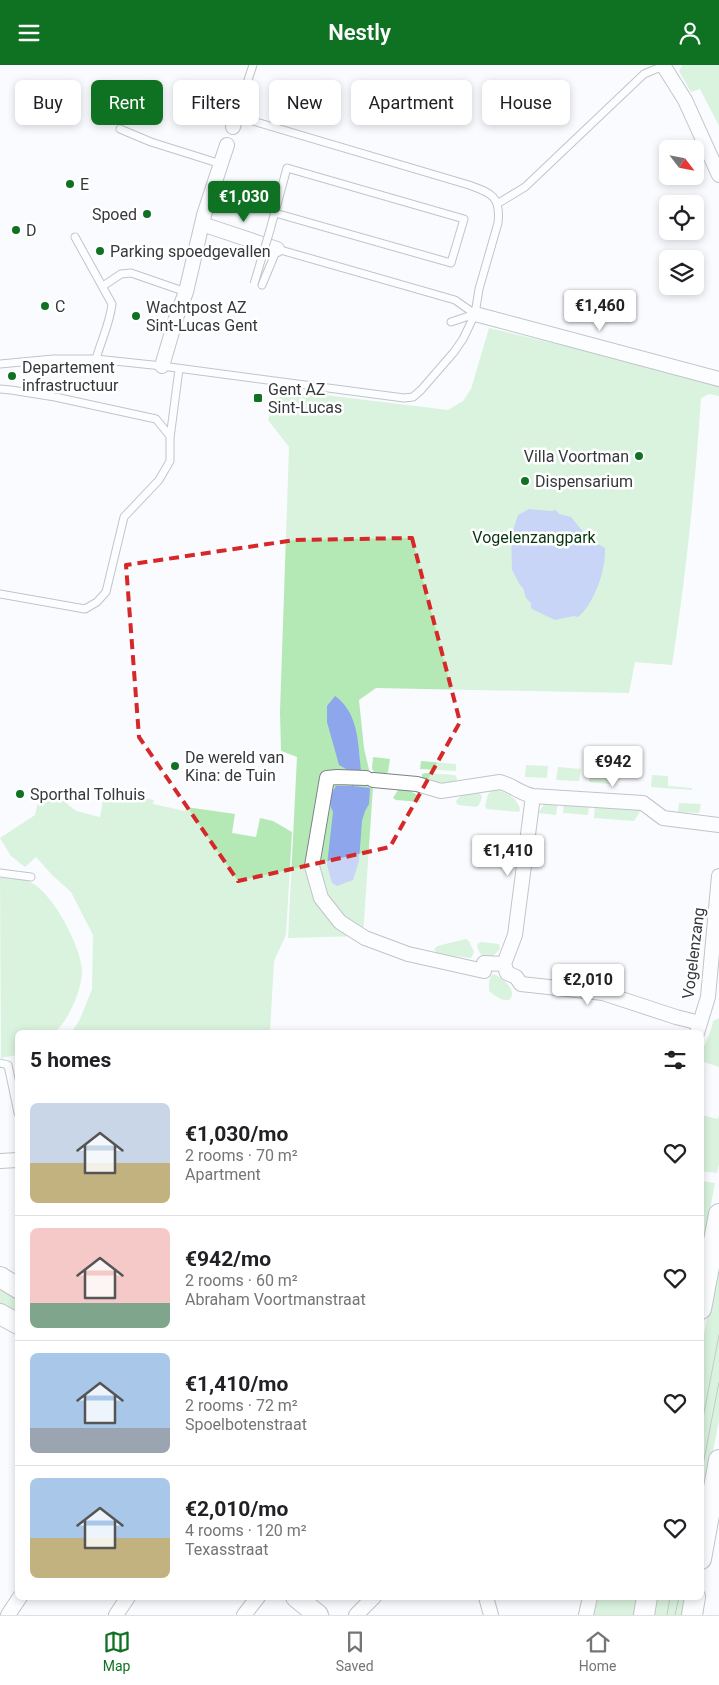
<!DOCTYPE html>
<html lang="en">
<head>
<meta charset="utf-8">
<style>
	:root { --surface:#fff; --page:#f6f6f6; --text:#202124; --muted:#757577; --line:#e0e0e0; --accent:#0e7222 }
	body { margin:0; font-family:Roboto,sans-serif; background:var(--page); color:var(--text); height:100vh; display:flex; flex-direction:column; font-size:19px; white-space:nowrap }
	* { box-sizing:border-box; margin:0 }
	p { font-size:16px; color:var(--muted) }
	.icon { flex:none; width:28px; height:28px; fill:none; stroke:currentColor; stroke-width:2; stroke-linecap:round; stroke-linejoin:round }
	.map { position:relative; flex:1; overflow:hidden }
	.panel { position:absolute; left:15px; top:965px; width:689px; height:570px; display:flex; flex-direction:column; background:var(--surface); border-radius:8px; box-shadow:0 2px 8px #0003 }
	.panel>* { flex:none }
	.top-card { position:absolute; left:15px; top:15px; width:690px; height:45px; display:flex; gap:10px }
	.needle { width:32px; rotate:122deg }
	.buttons { position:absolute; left:659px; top:75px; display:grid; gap:10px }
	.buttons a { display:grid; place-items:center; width:45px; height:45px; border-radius:8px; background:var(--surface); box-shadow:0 2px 8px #0003; font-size:25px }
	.price { position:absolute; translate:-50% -42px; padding:0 11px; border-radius:5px; background:#fff; color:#222; font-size:16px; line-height:32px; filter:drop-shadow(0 1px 2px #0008) }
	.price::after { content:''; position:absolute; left:50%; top:30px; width:15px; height:11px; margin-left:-8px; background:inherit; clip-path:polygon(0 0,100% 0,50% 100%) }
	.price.selected { background:var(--accent); color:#fff }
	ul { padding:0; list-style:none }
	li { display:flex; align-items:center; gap:15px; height:125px; padding:0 15px }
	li+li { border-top:1px solid var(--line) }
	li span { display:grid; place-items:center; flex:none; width:140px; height:100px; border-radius:8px; color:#555 }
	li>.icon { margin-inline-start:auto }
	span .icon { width:60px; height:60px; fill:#fffc; stroke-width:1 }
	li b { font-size:21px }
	h2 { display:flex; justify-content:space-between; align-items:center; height:60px; padding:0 15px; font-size:21px }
	.tag { padding:0 18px; border-radius:8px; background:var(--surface); box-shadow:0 2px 8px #0003; font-size:18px; line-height:45px }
	.tag.selected { background:var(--accent); color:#fff }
	header { display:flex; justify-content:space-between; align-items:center; height:65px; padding:0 15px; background:var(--accent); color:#fff; font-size:22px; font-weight:600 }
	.tabs { display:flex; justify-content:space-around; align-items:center; height:70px; border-top:1px solid var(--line); background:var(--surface); font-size:14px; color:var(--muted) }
	.tabs a { display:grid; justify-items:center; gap:2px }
	.tabs .selected { color:var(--accent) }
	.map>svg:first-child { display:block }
</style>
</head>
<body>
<header><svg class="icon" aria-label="menu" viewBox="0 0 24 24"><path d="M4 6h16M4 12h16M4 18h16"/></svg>Nestly<svg class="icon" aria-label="person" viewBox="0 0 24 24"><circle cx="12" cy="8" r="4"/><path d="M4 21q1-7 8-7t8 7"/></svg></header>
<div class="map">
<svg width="719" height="1550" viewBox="0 0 719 1550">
	<rect width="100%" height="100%" fill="#f9fbff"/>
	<path fill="#b4e9b5" d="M682 0H719V61L700 24 691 27 679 6Z
		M489 263 719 317V331L709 329 701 333C695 422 686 511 672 600L635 597 629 628 376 623 359 635 364 683 373 722 363 871 288 873 297 692 281 686 280 647 289 382 268 355 274 335 293 326 311 331 317 329 448 345 463 336 471 324Z
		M373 692 390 694 388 707 385 709 374 708 372 703Z
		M421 696 456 699V706L420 704Z
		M526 700 548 701 547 713 525 712Z
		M558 702 581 704 579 716 556 715Z
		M590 705 611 706 610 719 589 717Z
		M426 708 455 710 457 713 456 718 445 720 422 714V709Z
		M652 710 668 711V721L692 723V725L651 722Z
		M405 723 419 731 421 737 396 735 393 733 398 725Z
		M495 724C506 728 517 732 520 744L519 747 487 744 485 741 488 729Z
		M105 725 154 735 153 739 185 746 186 742 235 749 232 768 256 772 260 753 273 756 292 767 286 870 274 896 270 967H72L80 954 92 924 93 870 71 827 52 810 36 792 25 802 11 791 0 773 35 750 40 728 61 734 76 746 100 752Z
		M477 727 480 728 482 732 479 740 476 742 458 740 456 737C459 729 469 728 477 727Z
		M558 737 556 750 538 748 545 738Z
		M564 737 589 739 588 750 563 748Z
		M679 738 701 739 699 748 678 747Z
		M595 739 635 742 641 745 634 756 594 753Z
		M2 812C12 815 23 813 32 818 53 829 81 881 82 906 82 924 69 955 55 967L18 968 17 990 1 993 0 813Z
		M466 874 469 876 474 887 471 893 438 889 434 885 437 881Z
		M481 877 499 879 500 884 490 894C482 893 478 887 477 879Z
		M493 909C500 911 513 921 512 930 510 942 493 930 489 926 489 920 488 913 493 909Z
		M719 953V1002L701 996C701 983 711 970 713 956Z
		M701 1050 718 1054 719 1050V1098L717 1108 701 1106Z
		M701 1116 715 1118 701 1193Z
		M719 1191V1355L701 1450V1285Z
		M0 1218 17 1228V1252L0 1241Z
		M598 1533H638L635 1550H594Z
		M653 1533H686L683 1550H653Z"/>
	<path fill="#8da6ec" d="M529 444 550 446 556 445 559 449 571 452 589 474 605 483C606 504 595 538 578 552L574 551 555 555 534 545 531 543V538L526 533 523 523 520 520 512 505 511 471 518 450Z
		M335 631C359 648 358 679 361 706H354L353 721 370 723 369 739 365 746 362 756 359 796 353 815 337 821 332 818 327 800 333 747C328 738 330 730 336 721H352L353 706 346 704 339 700 327 657V641Z"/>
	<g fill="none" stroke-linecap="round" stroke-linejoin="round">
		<defs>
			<path id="lane" d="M120 64 151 77 221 99
				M497 139 525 122 644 9 663 1
				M270 165 287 103 464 154 451 198 275 148
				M75 172 112 239C110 258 101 276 96 294
				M262 220 277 184 455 235 475 249
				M103 221 121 209 131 208 186 227
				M451 257 475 249
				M0 299 53 294H96L162 301 404 333 413 332 421 325 454 287 463 274 475 249 479 224 498 158C501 131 491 128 469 120L236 51 253 0
				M0 324 11 325 55 332 156 354 170 371V396L159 415 124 452 106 527 97 537 85 544 0 529
				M170 373 179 304
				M0 808 31 812
				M0 998 8 1000 18 1048"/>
			<path id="street" d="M663 0 685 35 719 110
				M233 62 236 51
				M202 159 277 184
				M475 249 719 314
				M162 301 177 250 186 227 204 150 227 80
				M366 713 337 712 327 713 312 801 321 833 340 857 365 873 408 889 484 906V898L504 899
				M373 715 417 719 441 726 500 717C512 720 521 729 533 731L643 738 663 753 719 760
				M504 899 507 908 516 912 521 919 603 928 676 952 700 958
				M504 899 515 870 533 731
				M697 968 708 932 719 811
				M0 1096 18 1095
				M486 1532 491 1550
				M8 1550 20 1532
				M116 1550 128 1532
				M244 1550 258 1532
				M356 1550 374 1532
				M586 1550 590 1532"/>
			<path id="secondary" d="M0 1212 18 1223
				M701 1244 719 1149
				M0 1249 18 1259
				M701 1494 719 1395
				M296 1532 318 1550
				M644 1550 647 1532
				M692 1550 695 1532"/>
		</defs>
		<use href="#lane" stroke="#7c8089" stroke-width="9"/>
		<use href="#street" stroke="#7c8089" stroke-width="16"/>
		<use href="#secondary" stroke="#7c8089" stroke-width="22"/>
		<use href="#lane" stroke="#fff" stroke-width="7"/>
		<use href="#street" stroke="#fff" stroke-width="14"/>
		<use href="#secondary" stroke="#fff" stroke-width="20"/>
		<path stroke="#898b8e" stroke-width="1" d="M701 1363 719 1270
			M701 1410 719 1317
			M667 1550 670 1532
			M675 1550 679 1532"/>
		<defs>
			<path id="lane-bridge" d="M254 219 270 165"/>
		</defs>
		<use href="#lane-bridge" stroke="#7c8089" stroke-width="9" stroke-linecap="butt"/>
		<use href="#lane-bridge" stroke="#fff" stroke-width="7"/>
	</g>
	<path d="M0 0H719V1550H0ZM412 473 460 657 390 782 238 816 139 672 126 500 295 475Z" fill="#f9fbff" fill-opacity=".55" fill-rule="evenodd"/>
	<path fill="none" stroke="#d62828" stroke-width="4" stroke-dasharray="10 6" stroke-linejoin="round" d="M412 473 460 657 390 782 238 816 139 672 126 500 295 475Z"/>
	<g fill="#0e7222" stroke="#fff" stroke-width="2">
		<circle cx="70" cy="119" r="5"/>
		<circle cx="147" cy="149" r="5"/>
		<circle cx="16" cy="165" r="5"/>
		<circle cx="100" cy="186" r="5"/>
		<circle cx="45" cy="241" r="5"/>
		<circle cx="136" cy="251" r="5"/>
		<circle cx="12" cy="311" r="5"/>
		<rect x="253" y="328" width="10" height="10" rx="2.5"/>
		<circle cx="639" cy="391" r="5"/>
		<circle cx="525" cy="416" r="5"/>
		<circle cx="175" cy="701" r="5"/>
		<circle cx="20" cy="729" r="5"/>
	</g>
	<g text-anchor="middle" stroke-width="5" stroke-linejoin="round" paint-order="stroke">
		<g font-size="16" fill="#36383b" stroke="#fff" text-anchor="start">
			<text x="80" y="125">E</text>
			<text x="137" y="155" text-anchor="end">Spoed</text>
			<text x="26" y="171">D</text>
			<text x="110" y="192">Parking spoedgevallen</text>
			<text x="55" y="247">C</text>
			<text x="146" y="248">Wachtpost AZ<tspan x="146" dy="18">Sint-Lucas Gent</tspan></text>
			<text x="22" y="308">Departement<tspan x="22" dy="18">infrastructuur</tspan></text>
			<text x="268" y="330">Gent AZ<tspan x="268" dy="18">Sint-Lucas</tspan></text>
			<text x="629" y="397" text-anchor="end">Villa Voortman</text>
			<text x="535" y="422">Dispensarium</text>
			<text x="185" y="698">De wereld van<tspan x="185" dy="18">Kina: de Tuin</tspan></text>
			<text x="30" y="735">Sporthal Tolhuis</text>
		</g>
		<g font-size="16" fill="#08360f" stroke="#fff">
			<text x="534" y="478">Vogelenzangpark</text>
		</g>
		<g font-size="16" fill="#36383b" stroke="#fff">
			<text transform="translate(693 888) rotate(-83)" y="6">Vogelenzang</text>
		</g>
	</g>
</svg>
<div class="buttons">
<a><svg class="needle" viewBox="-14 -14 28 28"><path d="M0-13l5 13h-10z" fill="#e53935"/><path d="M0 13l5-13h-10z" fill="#757577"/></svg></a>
<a><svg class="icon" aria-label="locate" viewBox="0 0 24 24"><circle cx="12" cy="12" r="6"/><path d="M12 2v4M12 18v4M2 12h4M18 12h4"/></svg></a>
<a><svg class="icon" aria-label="layers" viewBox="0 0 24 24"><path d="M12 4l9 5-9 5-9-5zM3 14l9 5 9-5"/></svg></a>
</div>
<b class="price selected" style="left:244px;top:158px">€1,030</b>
<b class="price" style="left:600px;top:267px">€1,460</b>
<b class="price" style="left:613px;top:723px">€942</b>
<b class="price" style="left:508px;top:812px">€1,410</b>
<b class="price" style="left:588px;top:941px">€2,010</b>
<div class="top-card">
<a class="tag">Buy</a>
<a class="tag selected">Rent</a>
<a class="tag">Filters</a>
<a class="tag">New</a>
<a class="tag">Apartment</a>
<a class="tag">House</a>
</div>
<section class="panel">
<h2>5 homes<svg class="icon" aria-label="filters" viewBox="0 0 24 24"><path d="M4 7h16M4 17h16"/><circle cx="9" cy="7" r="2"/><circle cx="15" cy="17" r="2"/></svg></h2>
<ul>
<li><span style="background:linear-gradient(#c9d6e8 60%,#c2b280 0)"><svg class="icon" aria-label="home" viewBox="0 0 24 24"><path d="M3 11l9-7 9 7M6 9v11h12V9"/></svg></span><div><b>€1,030/mo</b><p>2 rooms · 70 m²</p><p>Apartment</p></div><svg class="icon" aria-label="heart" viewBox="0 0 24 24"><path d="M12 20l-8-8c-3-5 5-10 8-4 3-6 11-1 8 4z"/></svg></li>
<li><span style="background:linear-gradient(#f6c9c9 75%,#7fa58c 0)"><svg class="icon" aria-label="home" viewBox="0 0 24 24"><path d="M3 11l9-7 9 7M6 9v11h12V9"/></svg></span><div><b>€942/mo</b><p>2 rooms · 60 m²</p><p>Abraham Voortmanstraat</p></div><svg class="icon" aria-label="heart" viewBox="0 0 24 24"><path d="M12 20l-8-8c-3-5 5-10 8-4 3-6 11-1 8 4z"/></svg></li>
<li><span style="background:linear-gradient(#a9c7e8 75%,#9aa5b1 0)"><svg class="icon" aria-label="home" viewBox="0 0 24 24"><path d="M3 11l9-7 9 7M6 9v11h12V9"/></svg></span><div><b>€1,410/mo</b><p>2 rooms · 72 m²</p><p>Spoelbotenstraat</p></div><svg class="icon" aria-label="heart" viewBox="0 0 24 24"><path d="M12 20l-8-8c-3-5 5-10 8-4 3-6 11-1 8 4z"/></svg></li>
<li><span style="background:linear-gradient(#a9c7e8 60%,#c2b280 0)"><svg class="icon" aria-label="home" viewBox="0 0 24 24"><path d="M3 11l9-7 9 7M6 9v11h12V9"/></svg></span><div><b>€2,010/mo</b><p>4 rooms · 120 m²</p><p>Texasstraat</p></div><svg class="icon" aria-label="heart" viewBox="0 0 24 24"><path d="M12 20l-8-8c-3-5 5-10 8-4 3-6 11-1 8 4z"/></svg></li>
</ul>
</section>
</div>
<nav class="tabs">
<a class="selected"><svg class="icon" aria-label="map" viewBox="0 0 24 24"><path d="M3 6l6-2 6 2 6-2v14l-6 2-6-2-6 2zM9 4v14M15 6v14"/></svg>Map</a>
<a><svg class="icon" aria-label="saved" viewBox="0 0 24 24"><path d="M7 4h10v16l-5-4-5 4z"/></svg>Saved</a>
<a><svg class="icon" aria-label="home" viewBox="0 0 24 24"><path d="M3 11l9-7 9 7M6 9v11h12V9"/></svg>Home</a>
</nav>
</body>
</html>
